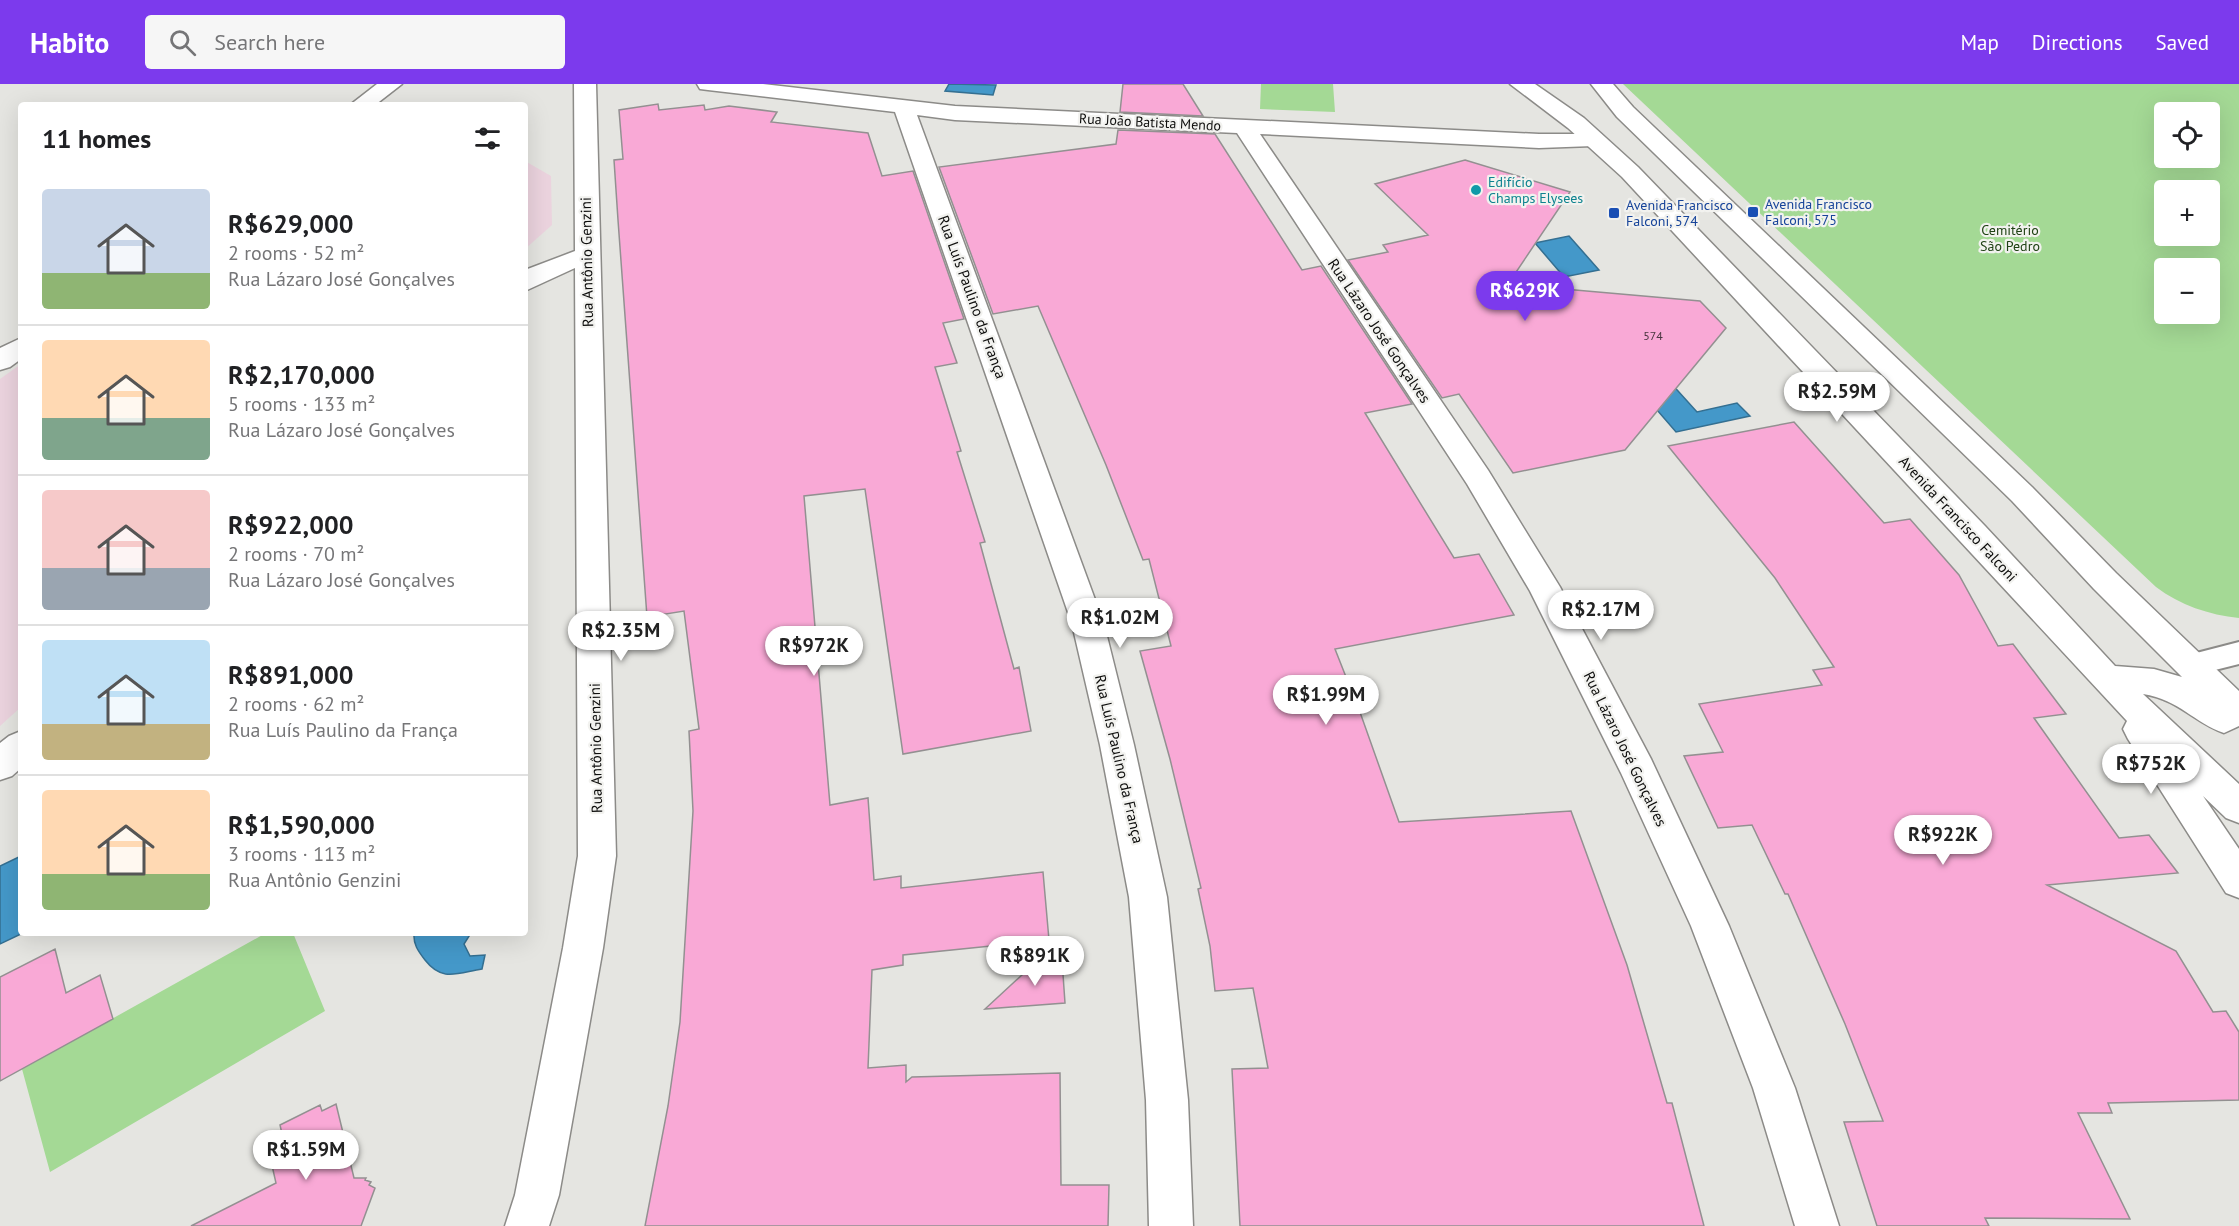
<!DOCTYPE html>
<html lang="en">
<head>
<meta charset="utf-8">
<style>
	:root { --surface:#fff; --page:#f6f6f6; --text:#202124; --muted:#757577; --line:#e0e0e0; --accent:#7c3aed }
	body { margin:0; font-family:"PT Sans",sans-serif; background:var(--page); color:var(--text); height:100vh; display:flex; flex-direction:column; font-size:22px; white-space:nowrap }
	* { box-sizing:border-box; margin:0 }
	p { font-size:20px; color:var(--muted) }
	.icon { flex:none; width:33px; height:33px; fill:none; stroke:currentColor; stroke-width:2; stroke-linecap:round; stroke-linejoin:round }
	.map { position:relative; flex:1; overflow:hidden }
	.panel { position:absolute; left:18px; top:18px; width:510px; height:834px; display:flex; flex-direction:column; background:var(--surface); border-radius:6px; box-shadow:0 6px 24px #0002 }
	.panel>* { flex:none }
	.tools { position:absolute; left:2154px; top:18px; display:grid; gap:12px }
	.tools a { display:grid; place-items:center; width:66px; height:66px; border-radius:6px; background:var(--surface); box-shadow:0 6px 24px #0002; font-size:30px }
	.price { position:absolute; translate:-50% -51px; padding:0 14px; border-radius:21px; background:#fff; color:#222; font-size:20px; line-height:39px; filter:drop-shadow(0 2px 3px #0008) }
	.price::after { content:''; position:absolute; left:50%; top:36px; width:18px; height:14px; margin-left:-9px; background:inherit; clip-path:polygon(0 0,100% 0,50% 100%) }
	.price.selected { background:var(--accent); color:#fff }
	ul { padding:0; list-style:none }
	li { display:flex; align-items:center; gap:18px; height:150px; padding:0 24px }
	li+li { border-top:2px solid var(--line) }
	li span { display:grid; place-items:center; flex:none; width:168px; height:120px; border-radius:6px; color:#555 }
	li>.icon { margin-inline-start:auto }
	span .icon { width:72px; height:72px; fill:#fffc; stroke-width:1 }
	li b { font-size:26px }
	h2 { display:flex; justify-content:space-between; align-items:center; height:72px; padding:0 24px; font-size:26px }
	header { display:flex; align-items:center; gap:36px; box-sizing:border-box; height:84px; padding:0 30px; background:var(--accent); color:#fff }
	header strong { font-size:28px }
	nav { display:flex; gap:33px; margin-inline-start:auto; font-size:21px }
	.search { width:420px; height:54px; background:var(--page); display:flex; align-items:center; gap:15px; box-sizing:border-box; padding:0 21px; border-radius:6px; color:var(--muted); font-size:22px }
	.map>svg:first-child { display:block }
</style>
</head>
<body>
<header>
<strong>Habito</strong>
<div class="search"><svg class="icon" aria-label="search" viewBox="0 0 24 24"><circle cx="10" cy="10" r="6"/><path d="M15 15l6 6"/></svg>Search here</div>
<nav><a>Map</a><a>Directions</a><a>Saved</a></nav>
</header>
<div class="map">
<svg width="2239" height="1142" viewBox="0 0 2239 1142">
	<rect width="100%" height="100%" fill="#e5e5e1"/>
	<path fill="#ebd3de" d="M525 77 551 92 552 141 525 165Z
		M21 280V623L0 642V295Z"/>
	<path fill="#a4d995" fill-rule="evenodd" d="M1261 0H1333L1335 28 1260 25Z
		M1623 0H2239V534C2209 531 2180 521 2156 503ZM2164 28H2210V74H2164ZM2164 106H2210V152H2164ZM2210 184V230H2164V184Z
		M266 849H293L325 927 50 1088 22 985Z"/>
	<path fill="#4498c9" stroke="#346f91" stroke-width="1.5" d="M949 0 996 1 993 11 945 7Z
		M1569 152 1599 186 1564 193 1535 159Z
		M1669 297 1697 328 1737 319 1750 332 1676 348 1638 304Z
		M21 772 23 849 0 860V782Z
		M414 849H471L464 860 470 872 485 871 482 885C457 889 442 898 425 876 418 867 413 860 414 849Z"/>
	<path fill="#f9a9d6" stroke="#939091" stroke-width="1.5" d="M1123 0H1183L1203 32 1120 28Z
		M658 20 659 26 704 21 705 26 729 22 777 28 771 38 868 49 882 92 913 87 964 235 943 239 957 279 935 283 961 367 957 368 985 458 980 459 1014 585 1019 583 1031 647 903 670 865 405 804 412 830 721 868 714 874 796 901 792V804L1043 788 1049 856 903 871V881L872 886 868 984 906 981V998L912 993 1060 989 1061 1101H1109L1108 1142H645L668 1022 680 938 693 727 689 647 699 645 684 527 647 533 618 136 614 76 623 75 619 26Z
		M1118 46 1215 50 1302 186 1321 182 1412 320 1365 329 1454 474 1479 470 1514 531 1335 565 1361 631 1399 738 1571 727 1627 881 1667 1019H1672L1704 1142H1240L1232 985 1268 984 1253 904 1215 907 1210 862 1198 805 1201 804 1170 675 1140 567 1171 562 1149 475 1143 476 1106 381 1038 222 993 230 939 83 1116 60Z
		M1465 76 1570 108 1508 200 1700 217 1726 244 1625 366 1513 389 1459 310 1442 314 1348 176 1388 168 1383 161 1428 151 1375 100Z
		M1794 338 1884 439 1910 435 1959 491 1998 562 2013 560 2066 630 2034 634 2119 754 2149 751 2178 789 2047 801 2176 867 2213 928 2226 927 2239 948V1016L2108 1019 2112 1029H2078L2130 1135 1985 1134 1989 1142H1877L1844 1038 1883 1037 1845 940 1788 810H1785L1752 741 1718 744 1684 672 1723 668 1699 620 1822 601 1813 586 1834 583 1775 494 1668 362Z
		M55 865 66 909 100 891 113 935 0 997V893Z
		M1062 876 1065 919 985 925 1036 878Z
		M336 1020 354 1094H366L365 1096 371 1098 369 1101 375 1104 361 1142H191L276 1099 271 1077 286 1068 280 1041 320 1021 322 1027Z"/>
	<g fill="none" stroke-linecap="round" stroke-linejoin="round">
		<defs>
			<path id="lane" d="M2239 558V580L2191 592 2181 589 2177 581 2181 573Z"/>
			<path id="street" d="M377 0H402L375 21H350Z
				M574 0H596L616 772 603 864 559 1111 549 1142H505L515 1111 563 864 578 772 575 184 525 207V186L575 167Z
				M697 0H763L955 22 1539 50H1601L1604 55 1601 60 1593 62 1539 64 1260 50 1488 386 1560 503 1651 675 1729 842 1795 1004 1839 1142H1795L1753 1004 1691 842 1621 689 1530 507 1467 400 1237 49 955 36 917 31 1104 540 1134 661 1167 813 1188 1016 1193 1142H1149L1146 1016 1129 813 1100 661 1072 540 895 28 708 6 700 5Z
				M21 254V275L10 283 0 286V264Z
				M21 647V684L12 692 0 696V659L9 652Z"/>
			<path id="secondary" d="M1510 0H1535L1584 34 1638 83 1985 442 2115 582 2154 585 2182 593 2094 505 2012 417 1617 33 1591 0H1613L1633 23 2032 403 2116 489 2239 607V642L2224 649C2194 639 2180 616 2143 610L2239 700V739L2226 734 2203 712 2239 765V814L2226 809 2128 655 2123 645 2127 637 1622 93 1568 44Z"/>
		</defs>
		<use href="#lane" stroke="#8c8b88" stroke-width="4"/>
		<use href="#street" stroke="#8c8b88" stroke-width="3"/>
		<use href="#secondary" stroke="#8c8b88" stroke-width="3"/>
		<use href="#lane" fill="#fff" fill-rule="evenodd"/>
		<use href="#street" fill="#fff" fill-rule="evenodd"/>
		<use href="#secondary" fill="#fff" fill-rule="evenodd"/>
	</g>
	<circle fill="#0f9aa8" stroke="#f2f2ef" stroke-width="2" cx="1476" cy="106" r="6"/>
	<g fill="#1a4fb4" stroke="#f2f2ef" stroke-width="2">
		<rect x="1747" y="122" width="12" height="12" rx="3"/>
		<rect x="1608" y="123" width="12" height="12" rx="3"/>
	</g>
	<g text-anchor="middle" stroke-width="4.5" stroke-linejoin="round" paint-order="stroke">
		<g font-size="12" fill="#49353f">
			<text x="1653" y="256">574</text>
		</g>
		<g font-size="14" fill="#0e0e0d" stroke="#f2f2ef">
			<text transform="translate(1150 38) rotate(3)" y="5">Rua João Batista Mendo</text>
		</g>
		<g font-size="14" fill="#0d838f" stroke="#f2f2ef" text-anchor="start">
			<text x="1488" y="103">Edifício<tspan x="1488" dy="16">Champs Elysees</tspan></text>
		</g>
		<g font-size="14" fill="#164399" stroke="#f2f2ef" text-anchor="start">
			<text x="1765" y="125">Avenida Francisco<tspan x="1765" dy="16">Falconi, 575</tspan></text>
			<text x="1626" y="126">Avenida Francisco<tspan x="1626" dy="16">Falconi, 574</tspan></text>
		</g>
		<g font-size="14" fill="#1f4214" stroke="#f2f2ef">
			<text x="2010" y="151">Cemitério<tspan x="2010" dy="16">São Pedro</tspan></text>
		</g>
		<g font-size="15" fill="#0e0e0d" stroke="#f2f2ef">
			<text transform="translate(587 178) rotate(-91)" y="5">Rua Antônio Genzini</text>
			<text transform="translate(972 213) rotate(70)" y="5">Rua Luís Paulino da França</text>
			<text transform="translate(1379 247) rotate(56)" y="5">Rua Lázaro José Gonçalves</text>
			<text transform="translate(1958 435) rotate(47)" y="5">Avenida Francisco Falconi</text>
			<text transform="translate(596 664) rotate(-91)" y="5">Rua Antônio Genzini</text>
			<text transform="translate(1625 665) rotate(64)" y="5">Rua Lázaro José Gonçalves</text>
			<text transform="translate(1119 675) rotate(77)" y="5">Rua Luís Paulino da França</text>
		</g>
	</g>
</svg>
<div class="tools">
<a><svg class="icon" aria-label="locate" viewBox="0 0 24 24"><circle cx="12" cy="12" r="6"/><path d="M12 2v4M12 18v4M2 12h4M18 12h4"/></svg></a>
<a>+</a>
<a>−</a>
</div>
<b class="price selected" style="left:1525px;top:238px">R$629K</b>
<b class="price" style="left:1837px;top:339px">R$2.59M</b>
<b class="price" style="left:1601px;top:557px">R$2.17M</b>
<b class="price" style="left:1120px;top:565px">R$1.02M</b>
<b class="price" style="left:621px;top:578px">R$2.35M</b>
<b class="price" style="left:814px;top:593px">R$972K</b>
<b class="price" style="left:1326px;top:642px">R$1.99M</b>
<b class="price" style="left:2151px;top:711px">R$752K</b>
<b class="price" style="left:1943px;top:782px">R$922K</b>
<b class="price" style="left:1035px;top:903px">R$891K</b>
<b class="price" style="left:306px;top:1097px">R$1.59M</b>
<section class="panel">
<h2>11 homes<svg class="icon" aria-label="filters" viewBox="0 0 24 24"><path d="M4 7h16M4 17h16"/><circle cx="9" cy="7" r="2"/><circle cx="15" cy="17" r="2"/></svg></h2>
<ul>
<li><span style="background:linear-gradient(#c9d6e8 70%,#8fb573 0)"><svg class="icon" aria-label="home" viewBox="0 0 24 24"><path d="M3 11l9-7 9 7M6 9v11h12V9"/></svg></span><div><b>R$629,000</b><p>2 rooms · 52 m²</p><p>Rua Lázaro José Gonçalves</p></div></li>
<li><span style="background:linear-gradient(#ffd9b3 65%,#7fa58c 0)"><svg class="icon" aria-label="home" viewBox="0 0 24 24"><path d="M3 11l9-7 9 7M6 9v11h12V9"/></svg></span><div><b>R$2,170,000</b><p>5 rooms · 133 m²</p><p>Rua Lázaro José Gonçalves</p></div></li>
<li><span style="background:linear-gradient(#f6c9c9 65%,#9aa5b1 0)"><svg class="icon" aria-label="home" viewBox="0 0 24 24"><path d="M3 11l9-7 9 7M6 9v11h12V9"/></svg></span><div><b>R$922,000</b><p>2 rooms · 70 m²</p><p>Rua Lázaro José Gonçalves</p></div></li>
<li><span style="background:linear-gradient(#bfe0f5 70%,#c2b280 0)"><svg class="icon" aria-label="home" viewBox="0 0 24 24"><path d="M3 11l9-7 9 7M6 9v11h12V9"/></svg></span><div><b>R$891,000</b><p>2 rooms · 62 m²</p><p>Rua Luís Paulino da França</p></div></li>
<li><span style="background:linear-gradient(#ffd9b3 70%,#8fb573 0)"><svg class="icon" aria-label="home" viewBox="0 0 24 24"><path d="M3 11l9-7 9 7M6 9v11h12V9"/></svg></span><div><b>R$1,590,000</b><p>3 rooms · 113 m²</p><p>Rua Antônio Genzini</p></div></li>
</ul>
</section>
</div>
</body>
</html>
